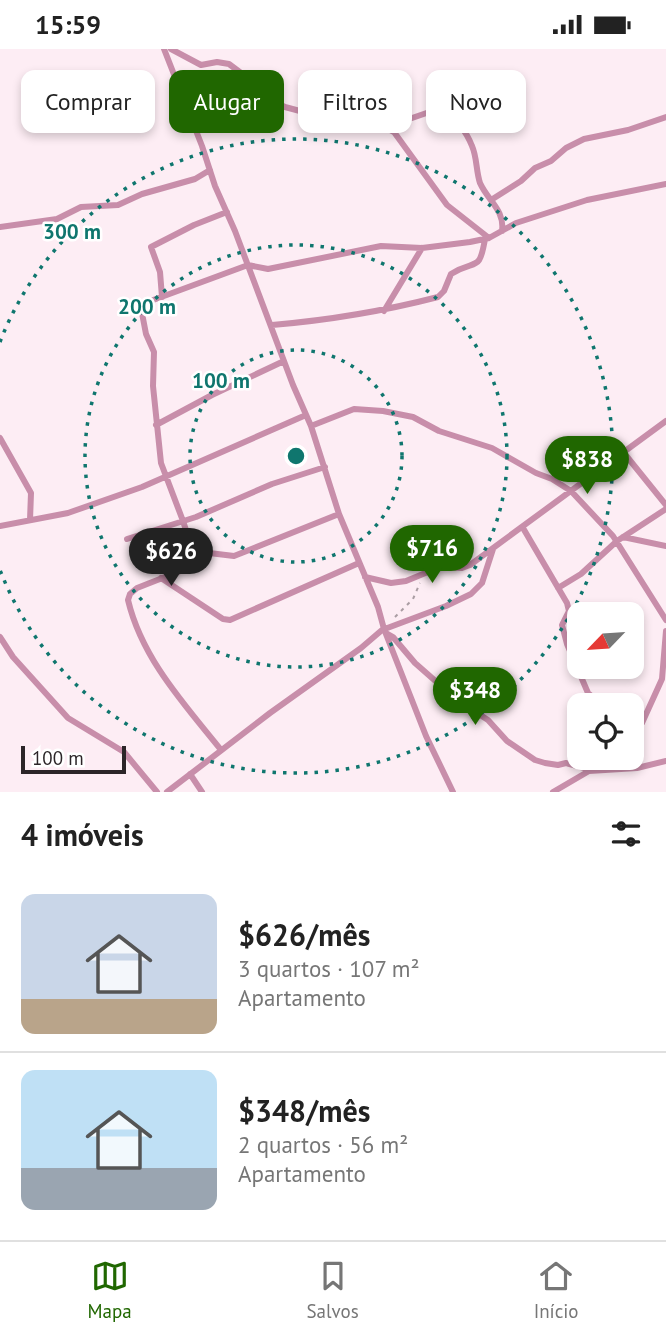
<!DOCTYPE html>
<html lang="pt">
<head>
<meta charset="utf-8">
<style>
	:root { --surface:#fff; --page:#f2f2f2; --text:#222; --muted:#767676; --line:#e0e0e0; --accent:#206700 }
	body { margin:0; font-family:"PT Sans",sans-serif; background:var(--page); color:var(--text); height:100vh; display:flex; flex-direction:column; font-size:26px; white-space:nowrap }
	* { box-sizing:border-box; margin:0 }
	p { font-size:23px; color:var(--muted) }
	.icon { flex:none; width:38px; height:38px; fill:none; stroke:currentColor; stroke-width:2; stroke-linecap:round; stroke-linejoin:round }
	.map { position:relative; height:743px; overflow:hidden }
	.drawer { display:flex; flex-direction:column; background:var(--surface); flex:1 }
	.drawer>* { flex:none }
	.banner { position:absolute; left:21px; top:21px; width:625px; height:63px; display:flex; gap:14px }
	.needle { width:46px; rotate:245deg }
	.controls { position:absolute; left:567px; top:553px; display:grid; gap:14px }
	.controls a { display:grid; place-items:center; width:77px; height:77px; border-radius:14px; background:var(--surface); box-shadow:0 4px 10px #0003; font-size:35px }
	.scale { position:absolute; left:21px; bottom:18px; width:105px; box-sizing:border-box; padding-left:7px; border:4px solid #2c2528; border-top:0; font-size:19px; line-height:24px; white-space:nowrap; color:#2c2528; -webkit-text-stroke:5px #fff; paint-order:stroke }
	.price { position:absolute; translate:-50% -60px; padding:0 16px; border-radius:24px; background:var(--accent); color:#fff; font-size:23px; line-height:46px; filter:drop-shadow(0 2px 4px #0008) }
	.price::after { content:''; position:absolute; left:50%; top:42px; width:21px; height:16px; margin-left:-10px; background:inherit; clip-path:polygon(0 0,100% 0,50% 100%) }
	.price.on { background:#222; color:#fff }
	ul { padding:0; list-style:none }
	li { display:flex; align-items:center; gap:21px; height:175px; padding:0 21px }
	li+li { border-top:2px solid var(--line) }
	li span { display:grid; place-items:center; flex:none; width:196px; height:140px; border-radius:14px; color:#555 }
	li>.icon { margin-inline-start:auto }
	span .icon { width:84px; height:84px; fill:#fffc; stroke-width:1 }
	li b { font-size:30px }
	h2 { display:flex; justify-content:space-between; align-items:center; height:84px; padding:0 21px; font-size:30px }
	.chip { padding:0 24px; border-radius:14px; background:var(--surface); box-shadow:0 4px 10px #0003; font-size:24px; line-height:63px }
	.chip.on { background:var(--accent); color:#fff }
	.status { display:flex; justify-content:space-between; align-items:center; height:49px; padding:0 35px; background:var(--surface); direction:ltr }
	.status svg { height:19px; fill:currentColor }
	.menu { display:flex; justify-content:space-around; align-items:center; height:98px; border-top:2px solid var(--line); background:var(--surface); font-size:19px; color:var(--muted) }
	.menu a { display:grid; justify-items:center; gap:4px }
	.menu .on { color:var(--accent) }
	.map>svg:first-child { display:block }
</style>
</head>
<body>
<div class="status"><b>15:59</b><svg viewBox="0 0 49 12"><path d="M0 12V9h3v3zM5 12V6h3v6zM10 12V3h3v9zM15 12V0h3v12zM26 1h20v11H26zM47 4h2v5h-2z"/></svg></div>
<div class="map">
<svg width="666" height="743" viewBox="0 0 666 743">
	<rect width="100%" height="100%" fill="#fdedf4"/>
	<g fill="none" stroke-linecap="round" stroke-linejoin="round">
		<path stroke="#aa9da3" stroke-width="2" stroke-dasharray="3.5 5" stroke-linecap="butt" d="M395 568 413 550 420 534"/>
		<path stroke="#c88eaa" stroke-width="6" d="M164 0 202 97 215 137 235 182 293 336 311 377 339 465 378 558 384 580 426 687 453 743
			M171 0 201 16 217 13 229 15 241 24 250 41 285 58 356 77 379 75 394 83 447 156 489 189
			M386 78 441 59C454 65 467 84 472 97 477 108 476 122 480 134 488 152 505 161 502 182
			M491 151 521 132 535 119 551 112 566 99 584 90 628 81 666 68
			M0 178 57 170 81 158 118 156 142 145 195 130 210 121
			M162 248 160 223 151 198 194 176 227 163
			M384 262 422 199
			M272 276C331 271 380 263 438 248L444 242 451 225C476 209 479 225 485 190
			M156 376 212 346 284 312
			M311 377 354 360 383 362 413 368 439 382 492 399 536 424 552 430 571 442 613 487 666 571
			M0 389 31 444 30 471
			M624 404 666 456
			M0 477 68 464 142 438 306 366
			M523 479 567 554 569 562 562 576 567 595 588 644 602 656
			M623 488 666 497
			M127 490 196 468 272 435 325 418
			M194 506 201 503 234 507 339 465
			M365 528 391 534 406 532 440 518 462 519 470 516 666 372
			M161 529 223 570 230 571 359 514
			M558 539 581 525 617 492 666 460
			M386 584 393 588 415 614 457 651 488 671 507 692 535 711 545 714 558 716 566 714 588 720
			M0 588 13 608 68 669 124 703 157 743
			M632 683 642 674 662 630 666 582
			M221 701C185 656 142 610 128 551L130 545 137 539 193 517 196 512 183 472 161 414 153 337 154 303 146 285 141 259 145 254 248 216 268 220 381 197 422 199 470 193 489 189 516 174 587 151 666 135
			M632 708 637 719
			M587 720 601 709
			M190 725 202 743
			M167 743 270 664 361 599 382 581 446 557 471 545 482 534 493 500
			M553 743 589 722 637 719 666 712"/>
	</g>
	<g fill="none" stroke="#0f766e" stroke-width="3.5" stroke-dasharray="3.5 7">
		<circle cx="296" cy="407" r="106"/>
		<circle cx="296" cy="407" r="211"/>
		<path d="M0 293A317 317 0 1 1 0 521"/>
	</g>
	<circle cx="296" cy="407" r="10" fill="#0f766e" stroke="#fff" stroke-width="3.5"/>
	<g font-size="21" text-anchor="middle" font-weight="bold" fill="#0f766e" stroke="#fff" stroke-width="5" stroke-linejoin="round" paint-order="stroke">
		<text x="72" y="190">300 m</text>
		<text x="147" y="265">200 m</text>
		<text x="221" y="339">100 m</text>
	</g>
</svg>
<div class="controls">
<a><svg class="needle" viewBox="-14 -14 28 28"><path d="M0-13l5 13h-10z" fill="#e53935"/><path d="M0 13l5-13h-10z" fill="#767676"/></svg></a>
<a><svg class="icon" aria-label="locate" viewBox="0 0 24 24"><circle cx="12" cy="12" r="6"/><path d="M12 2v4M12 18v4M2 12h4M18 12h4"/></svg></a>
</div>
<div class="scale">100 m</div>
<b class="price" style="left:587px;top:447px">$838</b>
<b class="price" style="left:432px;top:536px">$716</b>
<b class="price on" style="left:171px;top:539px">$626</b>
<b class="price" style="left:475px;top:678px">$348</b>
<div class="banner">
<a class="chip">Comprar</a>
<a class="chip on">Alugar</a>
<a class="chip">Filtros</a>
<a class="chip">Novo</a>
</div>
</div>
<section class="drawer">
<h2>4 imóveis<svg class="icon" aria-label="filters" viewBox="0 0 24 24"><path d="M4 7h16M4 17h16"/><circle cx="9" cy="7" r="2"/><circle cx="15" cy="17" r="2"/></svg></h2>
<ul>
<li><span style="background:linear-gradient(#c9d6e8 75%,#b9a48a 0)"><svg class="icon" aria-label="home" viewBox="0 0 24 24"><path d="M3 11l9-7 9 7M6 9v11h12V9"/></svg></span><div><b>$626/mês</b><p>3 quartos · 107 m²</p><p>Apartamento</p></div></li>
<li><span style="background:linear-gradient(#bfe0f5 70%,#9aa5b1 0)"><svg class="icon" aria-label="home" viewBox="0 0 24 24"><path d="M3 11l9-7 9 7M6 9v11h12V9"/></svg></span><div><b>$348/mês</b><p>2 quartos · 56 m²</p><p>Apartamento</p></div></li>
</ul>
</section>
<nav class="menu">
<a class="on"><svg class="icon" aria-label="map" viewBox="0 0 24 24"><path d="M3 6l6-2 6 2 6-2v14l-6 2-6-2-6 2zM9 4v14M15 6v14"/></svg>Mapa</a>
<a><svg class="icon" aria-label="saved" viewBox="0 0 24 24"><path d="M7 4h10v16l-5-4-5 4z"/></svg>Salvos</a>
<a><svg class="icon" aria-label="home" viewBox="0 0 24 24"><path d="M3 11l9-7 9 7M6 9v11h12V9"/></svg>Início</a>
</nav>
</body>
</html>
